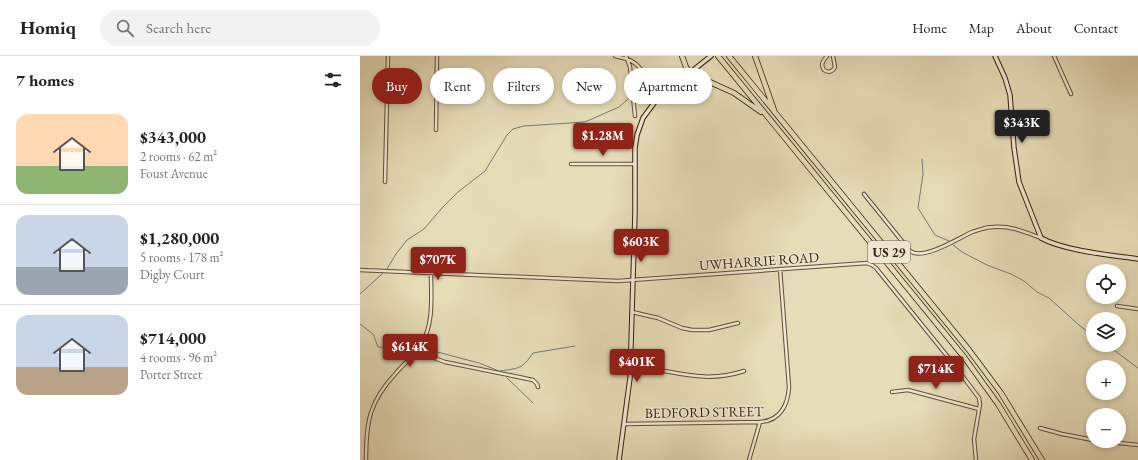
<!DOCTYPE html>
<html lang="en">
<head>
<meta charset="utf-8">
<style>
	:root { --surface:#fff; --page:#f2f2f2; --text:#222; --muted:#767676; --line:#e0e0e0; --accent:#8f2418 }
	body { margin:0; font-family:"EB Garamond",serif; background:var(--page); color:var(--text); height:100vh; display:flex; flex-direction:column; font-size:15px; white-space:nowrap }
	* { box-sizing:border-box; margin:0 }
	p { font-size:13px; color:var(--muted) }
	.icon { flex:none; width:22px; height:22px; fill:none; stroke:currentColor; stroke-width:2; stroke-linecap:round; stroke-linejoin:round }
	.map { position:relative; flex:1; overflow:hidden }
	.drawer { display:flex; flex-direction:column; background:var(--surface); width:360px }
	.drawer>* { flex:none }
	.top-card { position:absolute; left:12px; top:12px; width:380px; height:36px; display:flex; gap:8px }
	.buttons { position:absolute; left:726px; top:208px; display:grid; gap:8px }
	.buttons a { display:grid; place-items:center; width:40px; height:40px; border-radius:50%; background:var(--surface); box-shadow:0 2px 6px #0003; font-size:20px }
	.price { position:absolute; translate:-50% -34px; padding:0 9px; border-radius:4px; background:var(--accent); color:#fff; font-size:13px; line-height:26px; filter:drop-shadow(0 1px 2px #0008) }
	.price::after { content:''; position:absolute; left:50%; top:24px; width:12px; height:9px; margin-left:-6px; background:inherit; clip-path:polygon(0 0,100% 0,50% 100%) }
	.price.on { background:#222; color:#fff }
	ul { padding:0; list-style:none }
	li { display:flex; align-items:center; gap:12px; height:100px; padding:0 16px }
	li+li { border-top:1px solid var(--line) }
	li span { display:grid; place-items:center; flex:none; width:112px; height:80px; border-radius:12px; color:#555 }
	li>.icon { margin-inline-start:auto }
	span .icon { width:48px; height:48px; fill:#fffc; stroke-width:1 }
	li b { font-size:17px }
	h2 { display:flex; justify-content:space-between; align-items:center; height:48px; padding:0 16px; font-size:17px }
	.tag { padding:0 14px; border-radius:18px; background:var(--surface); box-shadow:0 2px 6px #0003; font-size:14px; line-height:36px }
	.tag.on { background:var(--accent); color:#fff }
	header { display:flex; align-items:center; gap:24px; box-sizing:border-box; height:56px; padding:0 20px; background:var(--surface); border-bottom:1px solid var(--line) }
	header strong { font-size:19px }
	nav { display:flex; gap:22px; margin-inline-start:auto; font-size:14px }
	.search { width:280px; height:36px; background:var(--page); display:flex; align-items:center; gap:10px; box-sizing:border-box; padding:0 14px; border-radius:22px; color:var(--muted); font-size:15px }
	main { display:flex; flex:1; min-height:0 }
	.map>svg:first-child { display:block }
</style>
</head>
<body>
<header>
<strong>Homiq</strong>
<div class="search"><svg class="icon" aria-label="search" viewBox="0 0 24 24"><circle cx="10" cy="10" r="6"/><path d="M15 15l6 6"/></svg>Search here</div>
<nav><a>Home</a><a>Map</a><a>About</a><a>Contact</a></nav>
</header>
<main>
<section class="drawer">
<h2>7 homes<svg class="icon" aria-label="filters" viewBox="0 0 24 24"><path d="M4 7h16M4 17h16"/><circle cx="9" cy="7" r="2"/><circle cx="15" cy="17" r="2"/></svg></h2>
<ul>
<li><span style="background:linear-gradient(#ffd9b3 65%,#8fb573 0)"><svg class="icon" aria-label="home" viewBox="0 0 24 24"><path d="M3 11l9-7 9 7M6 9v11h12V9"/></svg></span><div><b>$343,000</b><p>2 rooms · 62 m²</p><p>Foust Avenue</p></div></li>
<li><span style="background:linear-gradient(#c9d6e8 65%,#9aa5b1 0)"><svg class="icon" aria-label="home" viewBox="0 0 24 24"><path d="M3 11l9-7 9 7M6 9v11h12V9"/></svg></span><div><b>$1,280,000</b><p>5 rooms · 178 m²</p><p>Digby Court</p></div></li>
<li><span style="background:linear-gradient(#c9d6e8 65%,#b9a48a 0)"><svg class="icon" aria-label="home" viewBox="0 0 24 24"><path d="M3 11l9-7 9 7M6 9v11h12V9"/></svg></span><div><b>$714,000</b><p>4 rooms · 96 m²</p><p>Porter Street</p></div></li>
</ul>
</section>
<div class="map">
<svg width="778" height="404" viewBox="0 0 778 404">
	<rect width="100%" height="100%" fill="#e6dcb8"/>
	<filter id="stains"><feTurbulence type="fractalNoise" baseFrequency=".005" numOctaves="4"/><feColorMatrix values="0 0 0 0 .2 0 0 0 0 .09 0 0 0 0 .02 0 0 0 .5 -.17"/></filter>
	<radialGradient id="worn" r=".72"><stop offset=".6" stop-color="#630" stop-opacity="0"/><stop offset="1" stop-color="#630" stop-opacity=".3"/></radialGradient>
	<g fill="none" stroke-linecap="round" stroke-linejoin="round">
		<path stroke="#727b74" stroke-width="1" d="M562 103 563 118 558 152 575 179 589 185
			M593 189 602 196 627 209 651 218 664 225 677 236 689 242 719 269 733 280
			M27 213 36 198 47 184 64 173 82 152 98 136 125 115 147 79 153 73 164 70 225 66 259 51 268 43
			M0 238 23 217
			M0 268 13 278 18 291 52 293
			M747 289 778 312
			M66 293 119 307 139 315
			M140 315C160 312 162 313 173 297L215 290
			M147 322 173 347"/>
		<defs>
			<path id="street" d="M255 0C259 1 263 2 267 3 283 8 290 29 297 43
				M266 0 270 11 275 60
				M467 0C463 5 460 8 464 14 468 17 473 16 475 11L473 0
				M694 0 711 38
				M76 74 77 0
				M211 108H275
				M25 126 28 0
				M504 138 550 195C563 205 599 182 612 176 619 174 626 171 633 171 649 169 665 176 681 182
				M0 214 258 225 507 207 512 209 516 212 592 306 619 342 620 348 614 383 616 404
				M757 250 778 253
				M272 256 298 262 322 272 332 274H349L378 267
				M59 292 74 302 85 306 173 324 177 328 178 331
				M270 310C312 313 341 329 384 315
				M532 336 548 334 619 353
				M264 368 400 366C420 365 428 349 429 331L420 213
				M680 372 702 378 733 384
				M741 385 778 389
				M6 404C6 366 9 346 36 317 45 307 56 298 62 287 74 267 71 240 71 217
				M389 404 400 366"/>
			<path id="secondary" d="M635 0 645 22 650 39 654 92 659 126 681 182C705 195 750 199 778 203
				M259 404 270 322 275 157V92L277 79 283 62 297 43 351 0"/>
			<path id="highway" d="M322 0 326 11 330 17 374 37 401 56
				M358 0 604 301 638 348 672 404
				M369 0 609 294 641 337 682 404
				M395 0 414 54"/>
		</defs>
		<use href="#street" stroke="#614e37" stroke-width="4.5"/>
		<use href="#secondary" stroke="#351f0c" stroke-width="5.5"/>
		<use href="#highway" stroke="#351f0c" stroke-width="6"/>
		<use href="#street" stroke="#efe8d1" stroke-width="2.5"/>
		<use href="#secondary" stroke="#efe8d1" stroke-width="3.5"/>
		<use href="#highway" stroke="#e6dcb8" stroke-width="4.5"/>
	</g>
	<g text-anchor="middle" stroke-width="3" stroke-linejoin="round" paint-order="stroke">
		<rect fill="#efe8d1" stroke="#6d5b47" stroke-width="1" x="508" y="185" width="42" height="22" rx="3"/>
		<g font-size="13" font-weight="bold" fill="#351f0c">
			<text x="529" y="201">US 29</text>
		</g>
		<g font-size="14" fill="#351f0c" stroke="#efe8d1">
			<text transform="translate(399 205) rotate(-4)" y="5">UWHARRIE ROAD</text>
			<text transform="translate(344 356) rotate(-1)" y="5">BEDFORD STREET</text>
		</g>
	</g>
	<rect width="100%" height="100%" filter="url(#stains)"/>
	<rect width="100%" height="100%" fill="url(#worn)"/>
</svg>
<div class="buttons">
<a><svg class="icon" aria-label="locate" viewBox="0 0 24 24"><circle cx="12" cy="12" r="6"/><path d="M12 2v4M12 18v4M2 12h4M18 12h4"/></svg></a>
<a><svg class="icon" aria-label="layers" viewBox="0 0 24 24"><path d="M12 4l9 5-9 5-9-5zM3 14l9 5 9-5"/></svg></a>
<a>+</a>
<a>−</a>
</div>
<b class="price on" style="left:662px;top:88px">$343K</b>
<b class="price" style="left:243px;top:101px">$1.28M</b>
<b class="price" style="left:281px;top:207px">$603K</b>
<b class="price" style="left:78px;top:225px">$707K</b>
<b class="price" style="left:50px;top:312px">$614K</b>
<b class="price" style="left:277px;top:327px">$401K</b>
<b class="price" style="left:576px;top:334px">$714K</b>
<div class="top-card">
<a class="tag on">Buy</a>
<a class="tag">Rent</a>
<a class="tag">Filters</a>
<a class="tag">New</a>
<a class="tag">Apartment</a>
</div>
</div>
</main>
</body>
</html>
